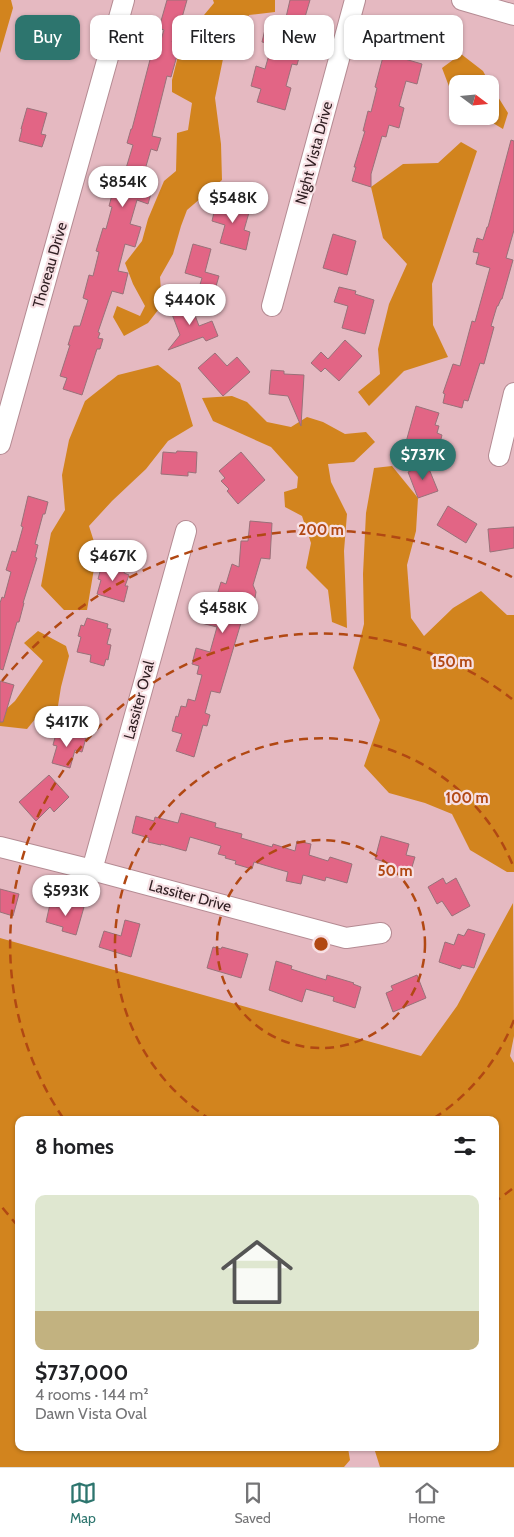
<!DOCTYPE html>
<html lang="en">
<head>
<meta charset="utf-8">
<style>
	:root { --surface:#fff; --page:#f2f2f2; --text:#202124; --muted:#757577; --line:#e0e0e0; --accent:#2d756e }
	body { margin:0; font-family:Cabin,sans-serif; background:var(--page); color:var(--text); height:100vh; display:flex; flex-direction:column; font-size:19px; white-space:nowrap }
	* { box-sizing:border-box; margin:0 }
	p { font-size:16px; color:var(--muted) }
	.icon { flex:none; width:28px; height:28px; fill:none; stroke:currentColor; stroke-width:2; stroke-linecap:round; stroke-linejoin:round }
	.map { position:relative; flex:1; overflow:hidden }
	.sheet { position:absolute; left:15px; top:1116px; width:484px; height:335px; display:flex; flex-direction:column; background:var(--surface); border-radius:10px; box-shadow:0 1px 4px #0004 }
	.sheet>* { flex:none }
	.top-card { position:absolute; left:15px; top:15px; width:485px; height:45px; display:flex; gap:10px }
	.needle { width:32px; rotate:106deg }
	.controls { position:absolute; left:449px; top:75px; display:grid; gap:10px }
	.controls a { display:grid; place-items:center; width:50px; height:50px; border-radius:10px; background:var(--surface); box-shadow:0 1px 4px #0004; font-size:25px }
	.price { position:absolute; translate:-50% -42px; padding:0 11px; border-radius:18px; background:#fff; color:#222; font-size:16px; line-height:32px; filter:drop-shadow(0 1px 2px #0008) }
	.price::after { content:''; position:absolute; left:50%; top:30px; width:15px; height:11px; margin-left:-8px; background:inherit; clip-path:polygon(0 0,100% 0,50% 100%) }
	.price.active { background:var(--accent); color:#fff }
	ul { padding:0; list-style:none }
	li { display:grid; align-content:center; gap:10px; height:265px; padding:0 20px }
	li span { display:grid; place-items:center; height:155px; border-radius:10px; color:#555 }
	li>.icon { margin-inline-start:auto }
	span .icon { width:90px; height:90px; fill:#fffc; stroke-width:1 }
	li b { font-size:21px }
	h2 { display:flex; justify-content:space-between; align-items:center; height:60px; padding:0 20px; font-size:21px }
	.chip { padding:0 18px; border-radius:10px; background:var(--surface); box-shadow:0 1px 4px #0004; font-size:18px; line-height:45px }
	.chip.active { background:var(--accent); color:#fff }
	.dock { display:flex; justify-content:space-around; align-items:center; height:70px; border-top:1px solid var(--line); background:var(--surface); font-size:14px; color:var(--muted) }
	.dock a { display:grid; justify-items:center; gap:2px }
	.dock .active { color:var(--accent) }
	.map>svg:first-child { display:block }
</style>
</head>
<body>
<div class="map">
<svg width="514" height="1467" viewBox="0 0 514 1467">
	<rect width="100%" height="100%" fill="#e5b9c1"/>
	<path fill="#d2841e" d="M0 0H11L13 8 0 53Z
		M213 0H275V12L249 15 224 54 215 98 221 144 222 180 187 210 181 226 173 254 160 277 162 305 148 323 124 336 113 317 117 306 140 316 145 306 133 284 125 263 142 241 148 219 164 181 176 171 177 133 188 130 192 103 172 92V80L184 32 199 21 214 3Z
		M461 54 483 71 490 84H458L457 92 450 89 442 68Z
		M490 84 508 113 503 129 481 116H490Z
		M461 142 477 151 432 284 433 325 448 357 404 371 369 406 358 392 380 374 378 349 389 304 407 264 383 238 371 187 403 164 438 163Z
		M158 365 180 383 193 426 168 441 146 469 112 501 89 526 97 551 87 610H64L41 586 51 533 65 510 62 475 69 440 85 401 118 375Z
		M232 396 247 402 267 422 291 427 307 417 323 422 345 434 366 432 375 442 354 462 328 464 331 482 347 514 344 551 347 628 332 622 328 590 306 568 311 543 302 516 285 507 284 492 297 488 298 477 271 447 213 421 202 398Z
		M392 466 418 498 416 531 407 565 411 618 424 636 453 608 481 591 507 615H514V872H507L470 850 452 814 425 803 389 793 364 766 380 720 353 668 364 624 363 574 366 513 374 468Z
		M38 631 66 646 69 656 61 687 57 712 40 713 27 729 0 726V716L2 713 15 701 43 661 24 643Z
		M513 903 514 1036 510 1056 514 1063V1467H380L374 1448H495V1120H19V1448H348L350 1460 344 1467H0V938L421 1056 457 1006Z"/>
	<path fill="#e26585" stroke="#997179" d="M167 0H187L181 21H179L172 42 180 45 171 77 167 76 152 136 161 138 157 151 151 149 142 180 154 183 148 204 137 200 130 224 141 227 135 247 125 244 118 271 128 273 123 294 112 291 98 332 100 333 98 338 103 339 100 349H97L82 395 63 389 67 378 60 376 70 345H68L74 326H80L88 300 83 298 89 275 93 276 99 252 96 251 103 228 106 229 112 207 109 206 115 184 118 185 121 174 124 175 133 145 127 143 131 129H132L152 52 157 53 164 30 159 28Z
		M290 0H310L298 41 303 43 297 65 292 64 286 86 291 88 285 110 257 102 261 89 251 86 256 66 265 69 272 44 262 42 267 21 284 26Z
		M384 53 422 64 417 84 406 81 399 106 404 108 399 128 389 125 386 137 382 136 371 174V187L352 181 356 167H354L365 131H363L368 111 371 112 377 88 375 87Z
		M27 108 47 113 41 134 46 135 42 147 19 141 22 129H21Z
		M511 140 514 141V230L506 258 513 260 502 299H501L498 306H497L491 326 494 327 484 364 480 363 468 401 464 400 462 408 443 403 445 394 443 393 453 364 460 366 472 321 475 322 490 268 476 264 479 253 473 252 477 238 483 240 487 227H488Z
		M217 200 250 209 244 230 250 232 246 250 220 243 225 225 212 221Z
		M333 234 356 241 347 275 323 268Z
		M193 244 211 249 205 272 219 276 214 293 199 288 202 278 185 273Z
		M339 287 356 291 355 294 374 300 365 334 342 328 348 306 334 302Z
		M190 302 199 326 212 321 218 336 206 341 203 337 168 350 180 335 170 309Z
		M345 340 362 356 339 381 325 368 321 372 311 363 321 352 328 359Z
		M215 353 227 366 237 357 250 372 223 396 198 368Z
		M271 370 284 371V374L304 375 301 426 288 396 269 394Z
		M416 406 439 413 435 425 439 426 437 433 442 435 438 451 406 442Z
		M177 451 197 452 196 473 188 472V476L161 474 163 452 176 453Z
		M241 452 265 480 238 504 227 491 229 489 221 481 225 478 219 471Z
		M427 464 438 491 418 498 408 472Z
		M28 496 48 502 45 514H43L35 544 38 545 35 557 37 558 23 603H24L19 622H17L3 670 0 669V603L2 597 4 598 11 572 6 570 12 551 16 552 23 527 21 526Z
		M448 506 477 524 466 543 437 525Z
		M250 521 272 523 270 559 261 558 253 585 256 592 255 598H251L249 607 246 606 220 693 211 691 205 713 210 715 207 726 203 725 194 757 176 751 182 734 172 731 176 716 178 717 181 706 186 707 188 699 195 701 202 675 197 674 199 666 192 664 196 648 210 652 217 627 201 623 207 602 214 605 221 582 226 584 232 564 239 567 241 541H248Z
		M514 527V548L490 552 488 529Z
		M107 561 126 566 124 573 129 575 125 586H128L124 602 97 594 101 580 98 579 101 568 104 569Z
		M87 618 108 624 107 628 111 629 107 644 111 645 108 660 106 659 104 666 90 662 91 655 77 652 81 637 78 636 81 625 84 626Z
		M0 681 14 685 3 722H0Z
		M57 730 86 738 82 752 75 750 70 768 52 763 57 746 53 745Z
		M49 775 69 797 54 812 50 807 36 821 19 802Z
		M181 813 216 823 215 827 242 834 241 838 272 847 273 844 295 851 297 841 311 844 309 855 328 861 330 857 352 864 347 883 326 877 325 881 303 875 301 884 286 881 288 872 274 868 254 862 252 869 235 864 236 861 225 858 226 856 218 854 221 846 190 837 186 851 161 844V845L148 842 149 838 132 833 136 816 154 821 155 817 178 823Z
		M381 836 409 844 406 855 415 857 409 877 389 872 392 864 375 859Z
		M443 878 446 884 456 878 470 906 452 916 442 901 437 904 428 887Z
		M0 889 19 894 13 916 0 912Z
		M69 903 84 907 76 935 62 931 63 927 46 922 50 904 57 907 60 905 68 907Z
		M125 920 140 924 131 957 99 947 104 931 121 936Z
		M468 929 485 934 474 968 462 965 460 969 439 962 445 942 454 945 458 934 464 936Z
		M213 947 221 949 222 947 248 954 241 978 207 968Z
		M276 961 292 966 291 969 326 980 327 975 354 983 353 984 361 987 355 1008 333 1001 334 997 306 989 302 1002 269 990Z
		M417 975 426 998 393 1012 386 993 393 990 391 986Z"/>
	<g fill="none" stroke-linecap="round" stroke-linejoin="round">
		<defs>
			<path id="minor" d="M462 0 514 15
				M272 306 355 0
				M0 444 124 0
				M499 456 514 393
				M0 847 92 870 346 938 381 933
				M92 870 186 531"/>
		</defs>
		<use href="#minor" stroke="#b48b93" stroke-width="22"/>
		<use href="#minor" stroke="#fff" stroke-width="20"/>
	</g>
	<g fill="none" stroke="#b14813" stroke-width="2.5" stroke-dasharray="9 6">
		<circle cx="321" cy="944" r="104"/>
		<path d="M514 1020A207 207 0 0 1 431 1120M211 1120A207 207 0 1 1 514 868"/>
		<path d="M512 1189A311 311 0 0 1 497 1200M63 1118A311 311 0 0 1 512 699"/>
		<path d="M18 1226A414 414 0 0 1 2 1207M2 681A414 414 0 0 1 512 577"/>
	</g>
	<g text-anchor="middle" stroke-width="4.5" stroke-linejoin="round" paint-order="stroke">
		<g font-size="15" fill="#312024" stroke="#f7e0e4">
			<text transform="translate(314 153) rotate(-75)" y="5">Night Vista Drive</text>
			<text transform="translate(50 265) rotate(-74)" y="5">Thoreau Drive</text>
			<text transform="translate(139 700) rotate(-75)" y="5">Lassiter Oval</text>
			<text transform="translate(190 896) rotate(15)" y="5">Lassiter Drive</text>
		</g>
	</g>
	<circle cx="321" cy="944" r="8" fill="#b14813" stroke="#f7e0e4" stroke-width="2.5"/>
	<g font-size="15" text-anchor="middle" font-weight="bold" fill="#b14813" stroke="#f7e0e4" stroke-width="4.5" stroke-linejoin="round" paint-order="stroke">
		<text x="321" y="535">200 m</text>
		<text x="452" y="667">150 m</text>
		<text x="467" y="803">100 m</text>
		<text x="395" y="876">50 m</text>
	</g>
</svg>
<div class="controls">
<a><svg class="needle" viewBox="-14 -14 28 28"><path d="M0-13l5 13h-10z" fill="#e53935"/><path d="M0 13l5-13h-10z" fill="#757577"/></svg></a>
</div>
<b class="price" style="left:123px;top:208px">$854K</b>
<b class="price" style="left:233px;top:224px">$548K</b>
<b class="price" style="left:190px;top:326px">$440K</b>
<b class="price active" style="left:423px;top:481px">$737K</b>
<b class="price" style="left:113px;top:582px">$467K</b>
<b class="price" style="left:223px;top:634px">$458K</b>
<b class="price" style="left:67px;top:748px">$417K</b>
<b class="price" style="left:66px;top:917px">$593K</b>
<div class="top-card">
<a class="chip active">Buy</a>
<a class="chip">Rent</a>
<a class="chip">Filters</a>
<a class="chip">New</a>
<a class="chip">Apartment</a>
</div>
<section class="sheet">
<h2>8 homes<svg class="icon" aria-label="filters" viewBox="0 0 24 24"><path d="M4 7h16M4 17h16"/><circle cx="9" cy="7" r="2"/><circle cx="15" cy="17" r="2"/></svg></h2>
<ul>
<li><span style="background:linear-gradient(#dfe7d0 75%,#c2b280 0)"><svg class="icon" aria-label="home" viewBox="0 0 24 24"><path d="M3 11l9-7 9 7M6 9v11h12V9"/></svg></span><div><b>$737,000</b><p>4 rooms · 144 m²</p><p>Dawn Vista Oval</p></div></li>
</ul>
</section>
</div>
<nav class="dock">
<a class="active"><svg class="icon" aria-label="map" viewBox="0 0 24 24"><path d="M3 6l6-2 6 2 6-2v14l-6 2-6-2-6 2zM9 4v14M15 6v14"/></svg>Map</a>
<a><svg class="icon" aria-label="saved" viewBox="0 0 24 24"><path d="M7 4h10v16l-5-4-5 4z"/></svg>Saved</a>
<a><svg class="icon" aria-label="home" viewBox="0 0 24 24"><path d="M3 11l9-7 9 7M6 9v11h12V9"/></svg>Home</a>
</nav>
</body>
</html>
